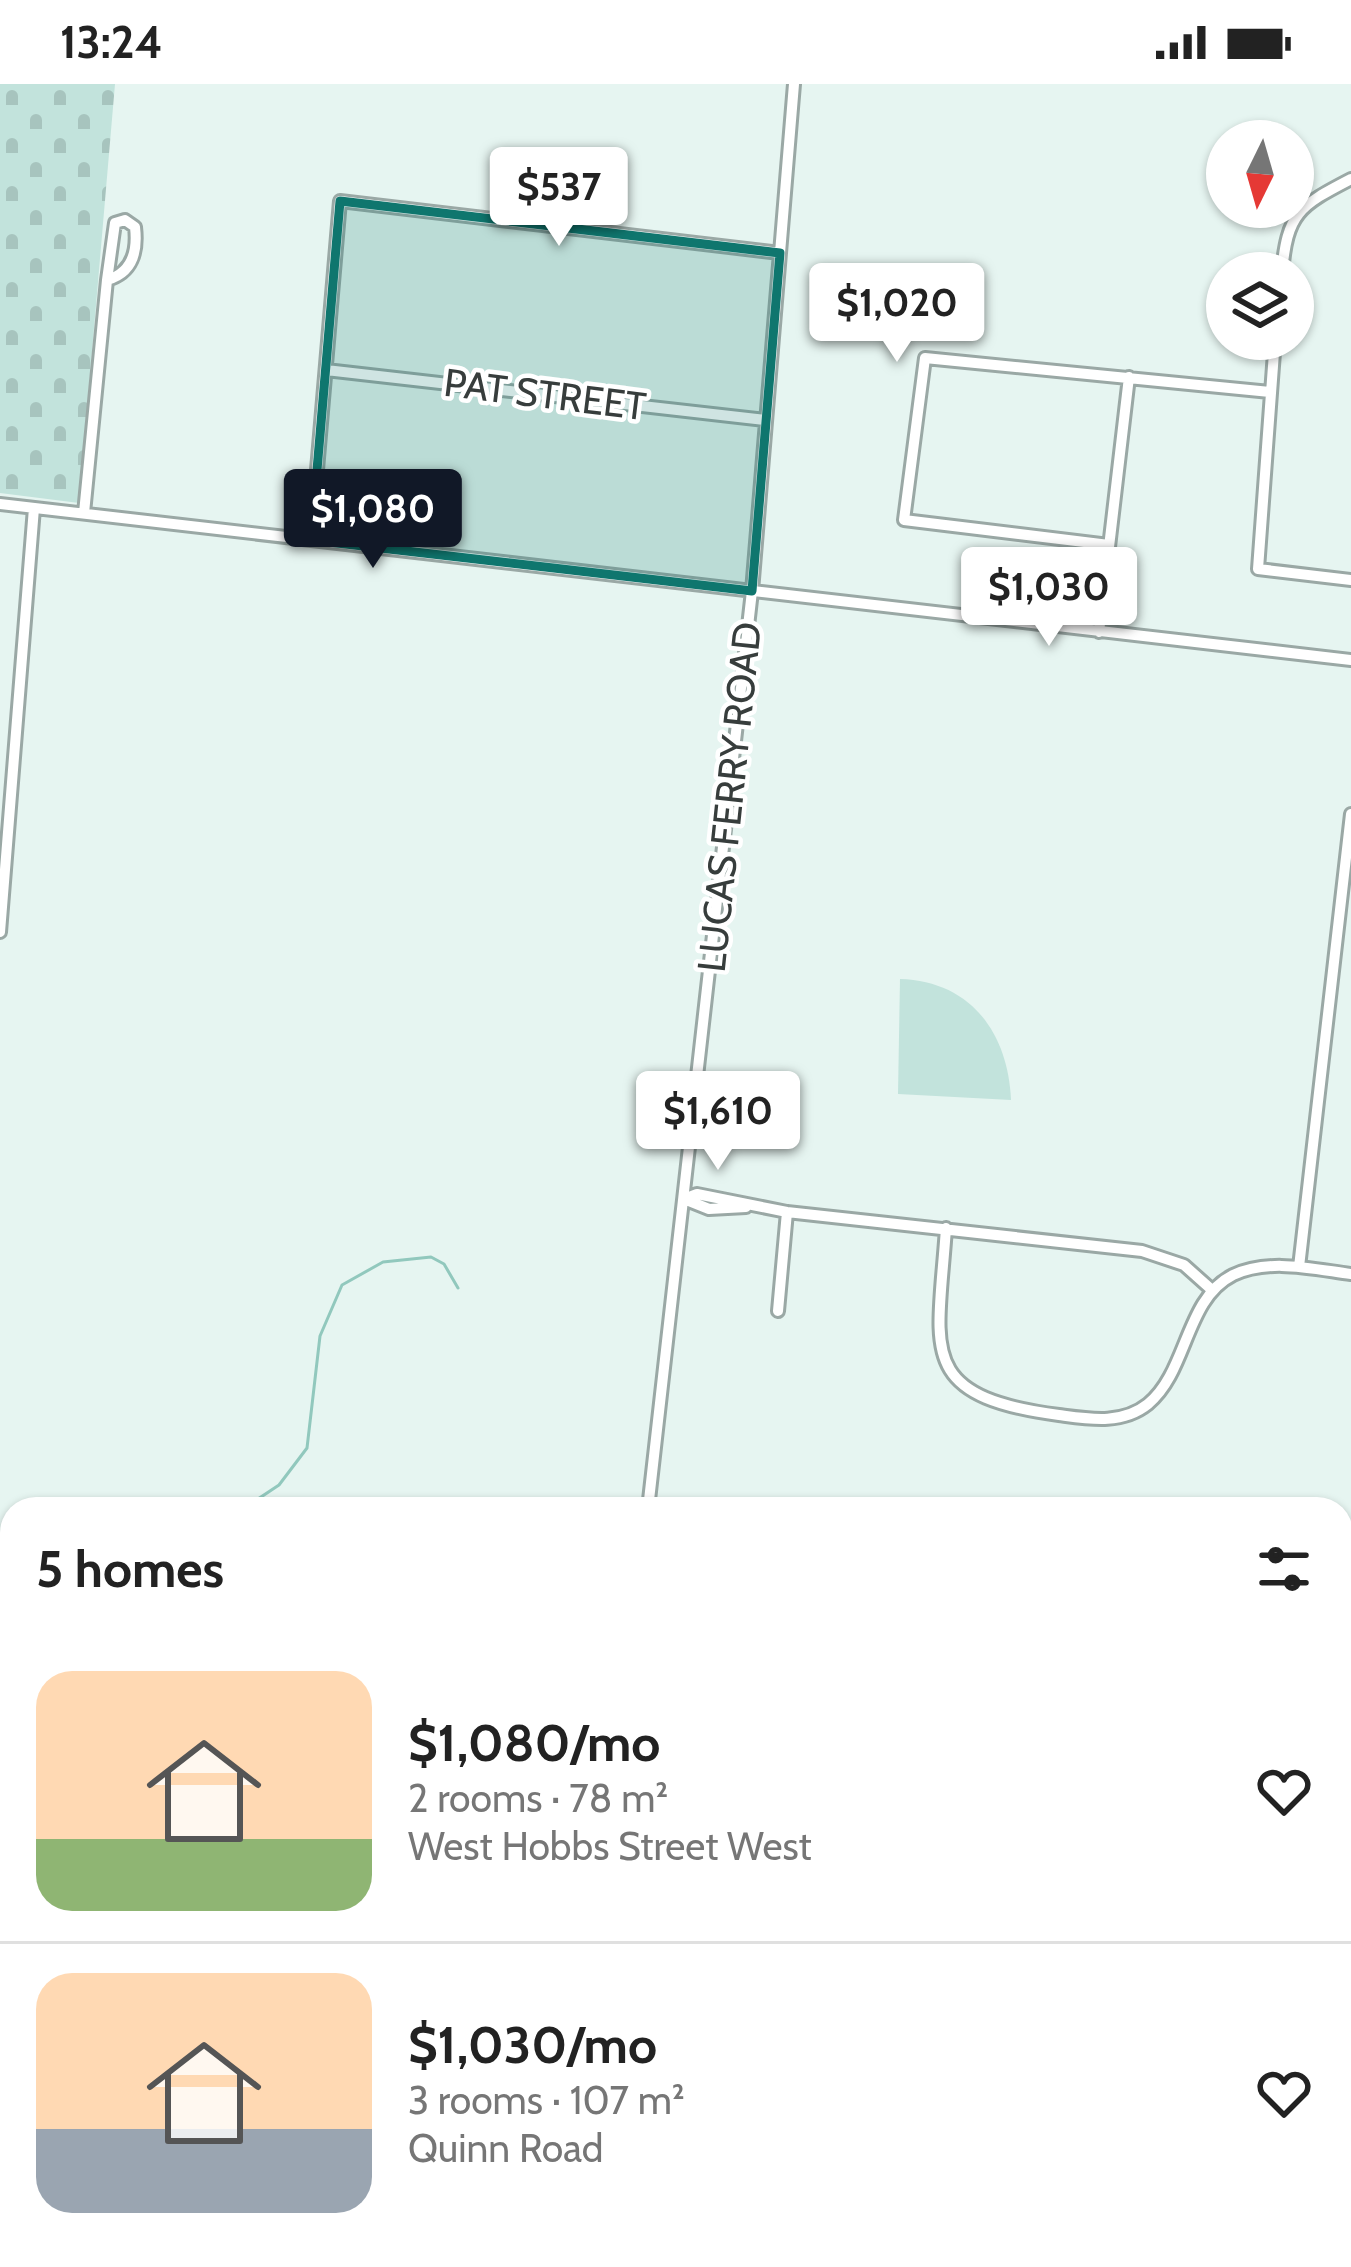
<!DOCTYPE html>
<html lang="en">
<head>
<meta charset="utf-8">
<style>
	:root { --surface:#fff; --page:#f2f2f2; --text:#222; --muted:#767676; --line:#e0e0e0; --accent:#111827 }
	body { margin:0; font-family:Cabin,sans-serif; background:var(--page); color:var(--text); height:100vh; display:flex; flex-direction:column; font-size:45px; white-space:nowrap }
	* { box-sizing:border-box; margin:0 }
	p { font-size:39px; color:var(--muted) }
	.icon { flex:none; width:66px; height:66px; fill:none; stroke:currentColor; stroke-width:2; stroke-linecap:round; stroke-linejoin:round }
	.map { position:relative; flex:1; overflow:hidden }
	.drawer { position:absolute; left:0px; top:1413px; width:1353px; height:771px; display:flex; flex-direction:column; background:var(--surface); border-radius:36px 36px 0 0; box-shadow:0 3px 9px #0004 }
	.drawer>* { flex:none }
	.needle { width:78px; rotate:185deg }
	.controls { position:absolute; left:1206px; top:36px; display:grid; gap:24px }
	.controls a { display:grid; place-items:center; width:108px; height:108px; border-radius:50%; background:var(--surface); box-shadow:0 3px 9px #0004; font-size:60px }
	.price { position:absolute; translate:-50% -102px; padding:0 27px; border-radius:12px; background:#fff; color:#222; font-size:39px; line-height:78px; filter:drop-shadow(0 3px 6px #0008) }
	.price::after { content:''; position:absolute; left:50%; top:72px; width:36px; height:27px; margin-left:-18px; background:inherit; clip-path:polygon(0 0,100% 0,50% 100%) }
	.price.active { background:var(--accent); color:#fff }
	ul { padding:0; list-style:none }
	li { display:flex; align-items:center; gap:36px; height:300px; padding:0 36px }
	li+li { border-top:3px solid var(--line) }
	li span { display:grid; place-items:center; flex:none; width:336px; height:240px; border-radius:36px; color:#555 }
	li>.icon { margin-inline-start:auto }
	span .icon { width:144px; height:144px; fill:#fffc; stroke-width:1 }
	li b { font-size:51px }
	h2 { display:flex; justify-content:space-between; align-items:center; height:144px; padding:0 36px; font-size:51px }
	.status { display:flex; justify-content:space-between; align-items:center; height:84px; padding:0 60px; background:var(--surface); direction:ltr }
	.status svg { height:33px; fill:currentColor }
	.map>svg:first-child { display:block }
</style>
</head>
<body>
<div class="status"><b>13:24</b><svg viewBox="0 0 49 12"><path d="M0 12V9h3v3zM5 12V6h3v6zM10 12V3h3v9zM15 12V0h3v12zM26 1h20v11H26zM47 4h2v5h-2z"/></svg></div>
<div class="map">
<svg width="1351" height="2183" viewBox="0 0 1351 2183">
	<defs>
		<pattern id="cemetery-stones" width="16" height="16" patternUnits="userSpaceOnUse" patternTransform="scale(3)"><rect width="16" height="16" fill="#c2e3dc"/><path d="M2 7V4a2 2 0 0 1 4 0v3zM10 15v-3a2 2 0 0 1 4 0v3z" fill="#a7c4be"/></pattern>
	</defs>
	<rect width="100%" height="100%" fill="#e6f5f1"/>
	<path fill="url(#cemetery-stones)" d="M0 0H115L79 419 0 409Z"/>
	<path fill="#c2e3dc" d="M900 895C970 897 1008 948 1011 1016L898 1010Z"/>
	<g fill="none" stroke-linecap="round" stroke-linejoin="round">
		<path stroke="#91c8bd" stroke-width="3" d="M243 1425 279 1401 307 1364 320 1252 342 1201 383 1178 431 1173 444 1180 458 1204
			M0 1478 12 1480
			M1341 1853 1351 1854"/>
		<defs>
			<path id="minor" d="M125 136 135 143C138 168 132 189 107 196L115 139Z
				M1282 189C1287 129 1299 122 1351 95
				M1275 255 1258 485 1351 496
				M326 286 765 336
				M0 420 1351 576
				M84 429 107 196
				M311 456 340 117 780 169
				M1109 461 904 436 925 274 1270 308
				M1099 548 1129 293
				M0 848 34 424
				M684 1115 697 1110 787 1128 1142 1167 1184 1181 1212 1206
				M684 1115 709 1125 746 1123
				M946 1144C938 1265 914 1312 1059 1331 1089 1335 1122 1341 1148 1320 1188 1287 1185 1215 1233 1191 1269 1174 1313 1185 1351 1190
				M1299 1183 1351 730
				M778 1227 787 1128
				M648 1425 752 507 794 0
				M1341 1446 1351 1447
				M0 2031 12 2021
				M564 2183 565 2172"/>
			<path id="major" d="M0 1737 12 1746
				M441 2172 449 2183"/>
		</defs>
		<use href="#minor" stroke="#9aa8a5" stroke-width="16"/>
		<use href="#major" stroke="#cfd0d0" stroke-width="18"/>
		<use href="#minor" stroke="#fff" stroke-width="10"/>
		<use href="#major" stroke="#7bd7ca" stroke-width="12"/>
	</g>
	<path fill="#0f766e" fill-opacity="0.2" stroke="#0f766e" stroke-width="9" stroke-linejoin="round" d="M340 117 780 169 752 507 311 456Z"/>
	<g text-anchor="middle" stroke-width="9" stroke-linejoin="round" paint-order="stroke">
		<g font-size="39" fill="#373d3c" stroke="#fff">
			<text transform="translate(545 310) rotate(7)" y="14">PAT STREET</text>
			<text transform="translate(729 713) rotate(-84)" y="14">LUCAS FERRY ROAD</text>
		</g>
	</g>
</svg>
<div class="controls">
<a><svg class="needle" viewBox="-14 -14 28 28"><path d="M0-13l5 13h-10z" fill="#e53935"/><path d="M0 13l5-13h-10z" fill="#767676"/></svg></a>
<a><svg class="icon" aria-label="layers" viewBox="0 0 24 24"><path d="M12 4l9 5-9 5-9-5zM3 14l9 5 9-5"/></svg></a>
</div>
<b class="price" style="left:559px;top:165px">$537</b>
<b class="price" style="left:897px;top:281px">$1,020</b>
<b class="price active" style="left:373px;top:487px">$1,080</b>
<b class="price" style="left:1049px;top:565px">$1,030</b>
<b class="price" style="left:718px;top:1089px">$1,610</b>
<section class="drawer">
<h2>5 homes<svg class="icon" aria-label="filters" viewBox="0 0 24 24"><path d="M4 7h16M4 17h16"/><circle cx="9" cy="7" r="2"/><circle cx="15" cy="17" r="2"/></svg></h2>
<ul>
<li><span style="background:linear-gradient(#ffd9b3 70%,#8fb573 0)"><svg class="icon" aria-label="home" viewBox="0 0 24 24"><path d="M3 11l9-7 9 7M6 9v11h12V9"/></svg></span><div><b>$1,080/mo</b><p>2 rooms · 78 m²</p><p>West Hobbs Street West</p></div><svg class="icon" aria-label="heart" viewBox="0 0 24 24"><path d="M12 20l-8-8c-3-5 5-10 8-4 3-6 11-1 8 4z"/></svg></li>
<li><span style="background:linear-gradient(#ffd9b3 65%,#9aa5b1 0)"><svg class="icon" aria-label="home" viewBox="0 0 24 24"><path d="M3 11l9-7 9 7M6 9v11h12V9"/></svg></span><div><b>$1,030/mo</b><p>3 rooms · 107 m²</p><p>Quinn Road</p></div><svg class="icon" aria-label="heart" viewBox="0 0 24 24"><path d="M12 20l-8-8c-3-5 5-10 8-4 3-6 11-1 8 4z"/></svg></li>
</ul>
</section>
</div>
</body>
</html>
